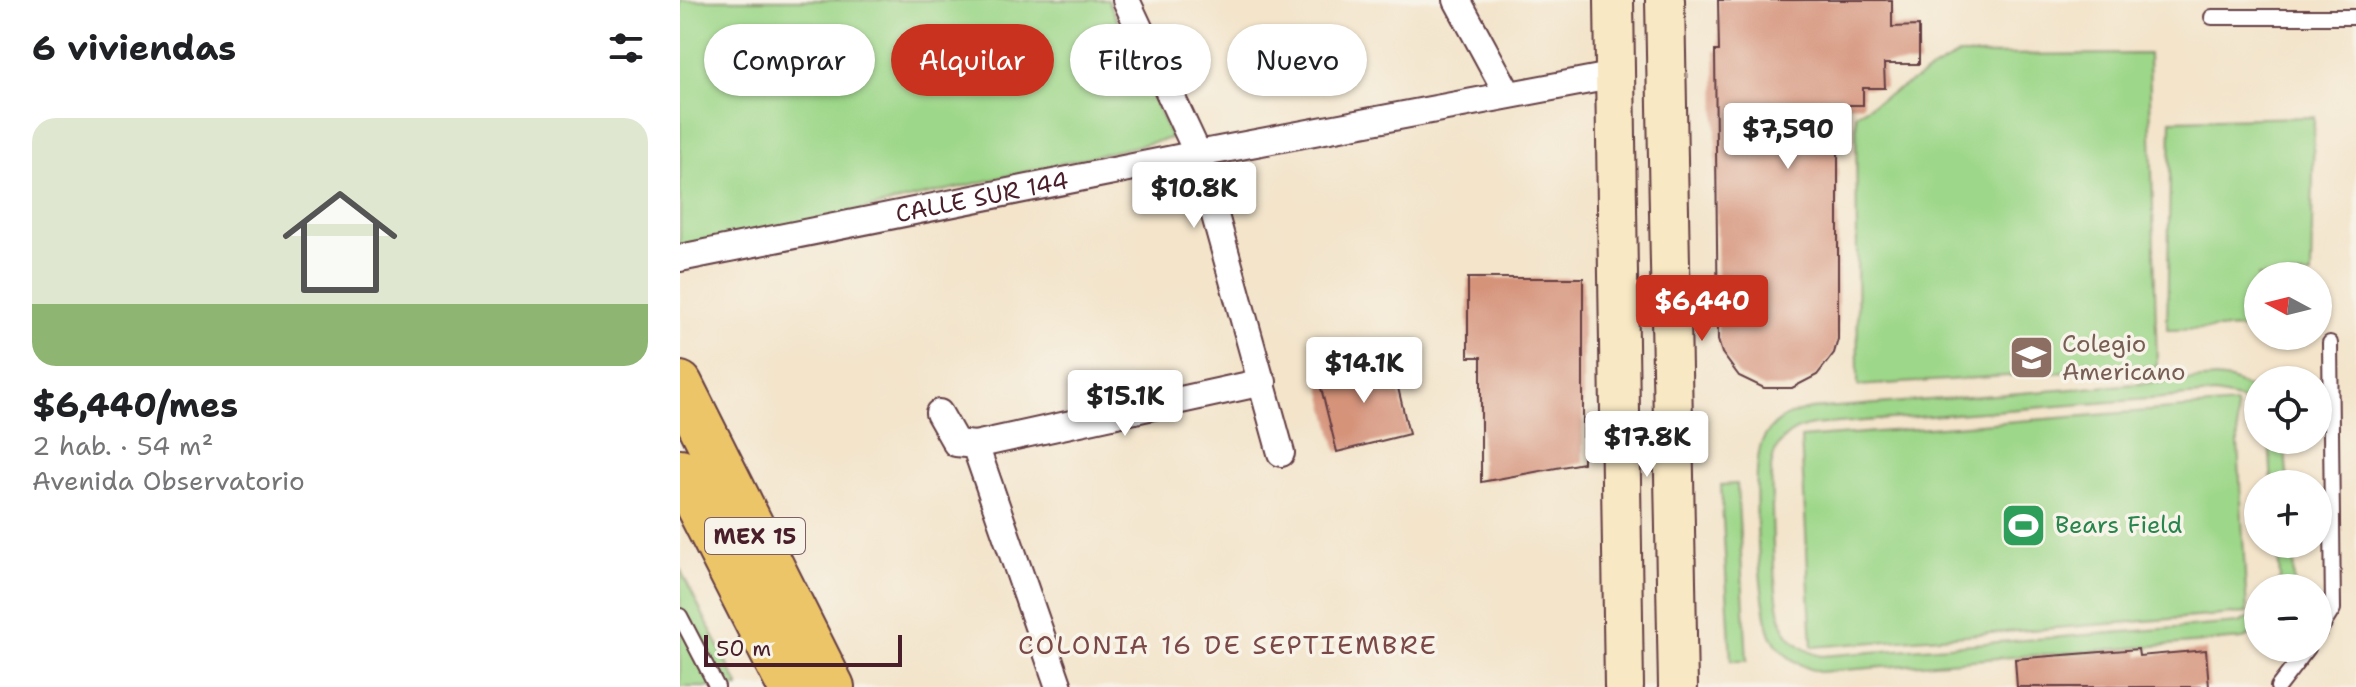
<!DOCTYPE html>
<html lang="es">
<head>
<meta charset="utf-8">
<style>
	:root { --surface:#fff; --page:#f2f2f2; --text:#202124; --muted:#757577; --line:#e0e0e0; --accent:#c8321e }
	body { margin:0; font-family:"Shantell Sans",sans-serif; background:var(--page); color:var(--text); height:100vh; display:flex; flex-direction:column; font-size:30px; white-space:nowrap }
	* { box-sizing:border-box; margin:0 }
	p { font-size:26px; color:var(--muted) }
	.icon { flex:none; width:44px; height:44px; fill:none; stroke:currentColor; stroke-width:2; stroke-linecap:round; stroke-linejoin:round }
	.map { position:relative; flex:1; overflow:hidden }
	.sheet { display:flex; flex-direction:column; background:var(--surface); width:680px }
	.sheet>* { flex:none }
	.top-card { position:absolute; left:24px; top:24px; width:760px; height:72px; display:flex; gap:16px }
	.needle { width:52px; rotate:277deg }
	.buttons { position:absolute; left:1564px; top:262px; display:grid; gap:16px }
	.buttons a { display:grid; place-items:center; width:88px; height:88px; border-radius:50%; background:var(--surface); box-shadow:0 2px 6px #0004; font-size:40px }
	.scale { position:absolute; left:24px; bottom:20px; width:198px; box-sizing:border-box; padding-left:8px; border:4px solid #4a1f2b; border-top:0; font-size:22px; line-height:28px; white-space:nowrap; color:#4a1f2b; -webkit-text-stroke:6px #f7f3e8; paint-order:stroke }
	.price { position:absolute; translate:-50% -68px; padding:0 18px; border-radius:8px; background:#fff; color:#222; font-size:26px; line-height:52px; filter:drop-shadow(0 2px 4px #0008) }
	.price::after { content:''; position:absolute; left:50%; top:48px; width:24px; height:18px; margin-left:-12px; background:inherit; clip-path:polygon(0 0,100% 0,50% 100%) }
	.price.current { background:var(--accent); color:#fff }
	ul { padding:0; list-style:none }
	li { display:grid; align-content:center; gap:16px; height:424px; padding:0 32px }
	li+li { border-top:2px solid var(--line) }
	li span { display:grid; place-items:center; height:248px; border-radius:24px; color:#555 }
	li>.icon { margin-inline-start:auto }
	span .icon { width:144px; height:144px; fill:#fffc; stroke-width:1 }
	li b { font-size:34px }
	h2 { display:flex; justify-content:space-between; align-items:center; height:96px; padding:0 32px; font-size:34px }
	.chip { padding:0 28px; border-radius:36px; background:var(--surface); box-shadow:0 2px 6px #0004; font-size:28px; line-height:72px }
	.chip.current { background:var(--accent); color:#fff }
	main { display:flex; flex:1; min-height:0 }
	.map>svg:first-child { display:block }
</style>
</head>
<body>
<main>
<section class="sheet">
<h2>6 viviendas<svg class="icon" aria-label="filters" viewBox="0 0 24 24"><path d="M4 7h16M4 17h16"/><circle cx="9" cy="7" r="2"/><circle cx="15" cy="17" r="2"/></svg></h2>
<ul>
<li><span style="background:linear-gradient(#dfe7d0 75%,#8fb573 0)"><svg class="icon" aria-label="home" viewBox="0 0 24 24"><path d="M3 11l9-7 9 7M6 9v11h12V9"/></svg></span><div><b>$6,440/mes</b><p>2 hab. · 54 m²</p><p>Avenida Observatorio</p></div></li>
</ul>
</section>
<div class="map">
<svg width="1676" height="687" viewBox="0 0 1676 687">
	<rect width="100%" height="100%" fill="#f7f3e8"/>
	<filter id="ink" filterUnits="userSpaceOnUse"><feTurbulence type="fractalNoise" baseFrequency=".0125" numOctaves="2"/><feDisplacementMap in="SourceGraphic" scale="16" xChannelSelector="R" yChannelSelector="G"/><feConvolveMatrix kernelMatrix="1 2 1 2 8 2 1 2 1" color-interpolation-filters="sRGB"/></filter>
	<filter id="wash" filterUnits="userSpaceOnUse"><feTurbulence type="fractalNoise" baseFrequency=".006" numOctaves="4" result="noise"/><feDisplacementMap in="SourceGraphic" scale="32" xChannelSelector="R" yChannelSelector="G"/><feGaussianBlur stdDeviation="1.8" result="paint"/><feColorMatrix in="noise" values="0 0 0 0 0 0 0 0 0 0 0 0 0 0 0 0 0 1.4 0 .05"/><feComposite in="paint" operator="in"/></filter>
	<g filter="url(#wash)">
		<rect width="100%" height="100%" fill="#f3e4ca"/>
		<path fill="#9dd789" stroke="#747b5a" stroke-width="2" d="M0 0H428L491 138 0 252Z
			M1469 54 1477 366 1178 386 1176 114 1278 55Z
			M1634 117 1631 276H1578V328L1487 330 1491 120Z
			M1536 378 1551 380 1578 392V412L1559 399 1535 394 1133 425C1108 429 1094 443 1091 468 1093 503 1090 605 1106 631 1114 644 1127 652 1141 656L1559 623 1578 613 1577 633 1563 639 1139 672C1119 666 1102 656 1092 637 1079 612 1070 467 1082 442 1092 421 1109 413 1131 409Z
			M1556 404 1567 613 1132 647 1121 438Z
			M1589 440H1604L1608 484H1592Z
			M1057 484 1067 661H1051L1041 485Z
			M1597 544H1613L1614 588H1597L1600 578Z
			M0 569 59 687H0Z"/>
		<g id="blocks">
			<path fill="#d5937a" d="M1038 0H1212V27L1239 26V64H1204L1205 88H1183V105H1164L1163 127H1158V339L1154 353 1137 375 1112 388H1084L1059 376 1042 353 1038 340 1035 51H1039Z
				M788 278H903V463L801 482V357H788Z
				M711 358 729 434 657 452 638 376Z
				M1458 649 1459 656 1526 650 1529 687H1337L1335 659Z"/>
		</g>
	</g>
	<g filter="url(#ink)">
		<use href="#blocks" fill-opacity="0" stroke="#633d43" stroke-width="2"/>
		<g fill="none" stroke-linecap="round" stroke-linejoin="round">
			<defs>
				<path id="service" d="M1532 17H1676
					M0 616 37 687
					M1638 633 1653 609 1650 343
					M1598 687 1628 648"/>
				<g id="minor">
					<path d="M446 0 518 154 601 453"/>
					<path d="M777 0 828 94"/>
					<path id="s1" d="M0 258 518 154 936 75"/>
					<path d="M259 413 276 443 295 445 379 687"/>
					<path d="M295 445 583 382"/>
				</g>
				<path id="secondary" d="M934 0 944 687
					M985 0 998 687"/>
				<path id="trunk" d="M0 384 152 687
					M0 471 110 687"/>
			</defs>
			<use href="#service" stroke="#633d43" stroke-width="18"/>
			<use href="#minor" stroke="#633d43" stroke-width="30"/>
			<use href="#secondary" stroke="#633d43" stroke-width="42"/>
			<use href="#trunk" stroke="#633d43" stroke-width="48"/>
			<use href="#service" stroke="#fff" stroke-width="14"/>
			<use href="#minor" stroke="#fff" stroke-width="26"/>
			<use href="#secondary" stroke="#f8e8c3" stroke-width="38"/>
			<use href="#trunk" stroke="#edc569" stroke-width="44"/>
		</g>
	</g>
	<defs>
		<symbol id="school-square" viewBox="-11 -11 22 22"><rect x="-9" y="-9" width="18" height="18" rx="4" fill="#8d6e63" stroke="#f7f3e8"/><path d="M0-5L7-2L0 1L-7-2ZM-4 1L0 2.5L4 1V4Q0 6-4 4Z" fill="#fff"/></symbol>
		<symbol id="stadium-square" viewBox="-11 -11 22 22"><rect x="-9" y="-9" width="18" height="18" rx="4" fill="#2e9e5b" stroke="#f7f3e8"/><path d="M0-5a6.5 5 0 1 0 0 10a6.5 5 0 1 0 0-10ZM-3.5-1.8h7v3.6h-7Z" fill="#fff"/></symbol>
	</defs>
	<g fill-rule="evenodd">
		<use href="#school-square" x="1326" y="332" width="51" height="51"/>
		<use href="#stadium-square" x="1318" y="500" width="51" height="51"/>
	</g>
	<g text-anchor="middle" stroke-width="7" stroke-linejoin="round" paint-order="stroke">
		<rect fill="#f7f3e8" stroke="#7e5f64" stroke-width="2" x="25" y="518" width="100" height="36" rx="6"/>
		<g font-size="22" font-weight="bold" fill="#4a1f2b">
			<text x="75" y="544">MEX 15</text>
		</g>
		<g font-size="24" fill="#4a1f2b" stroke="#f7f3e8">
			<text dy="8" stroke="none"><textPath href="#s1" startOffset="308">CALLE SUR 144</textPath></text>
		</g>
		<g font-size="24" fill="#785e54" stroke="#f7f3e8" text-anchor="start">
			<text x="1382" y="352">Colegio<tspan x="1382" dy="28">Americano</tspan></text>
		</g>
		<g font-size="24" fill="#27864d" stroke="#f7f3e8" text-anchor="start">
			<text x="1375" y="533">Bears Field</text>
		</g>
		<g font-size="26" letter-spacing="2" fill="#7b4847" stroke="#f7f3e8">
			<text x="548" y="654">COLONIA 16 DE SEPTIEMBRE</text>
		</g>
	</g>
</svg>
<div class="buttons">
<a><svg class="needle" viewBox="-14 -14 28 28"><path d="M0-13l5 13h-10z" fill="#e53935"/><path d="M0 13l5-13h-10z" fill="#757577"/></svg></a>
<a><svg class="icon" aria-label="locate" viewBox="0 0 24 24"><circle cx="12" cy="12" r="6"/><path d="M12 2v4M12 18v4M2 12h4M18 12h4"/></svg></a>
<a>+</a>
<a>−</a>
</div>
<div class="scale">50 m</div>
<b class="price" style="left:1108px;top:171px">$7,590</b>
<b class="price" style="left:514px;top:230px">$10.8K</b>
<b class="price current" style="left:1022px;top:343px">$6,440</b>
<b class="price" style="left:684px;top:405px">$14.1K</b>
<b class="price" style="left:445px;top:438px">$15.1K</b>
<b class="price" style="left:967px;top:479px">$17.8K</b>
<div class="top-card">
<a class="chip">Comprar</a>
<a class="chip current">Alquilar</a>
<a class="chip">Filtros</a>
<a class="chip">Nuevo</a>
</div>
</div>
</main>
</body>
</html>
